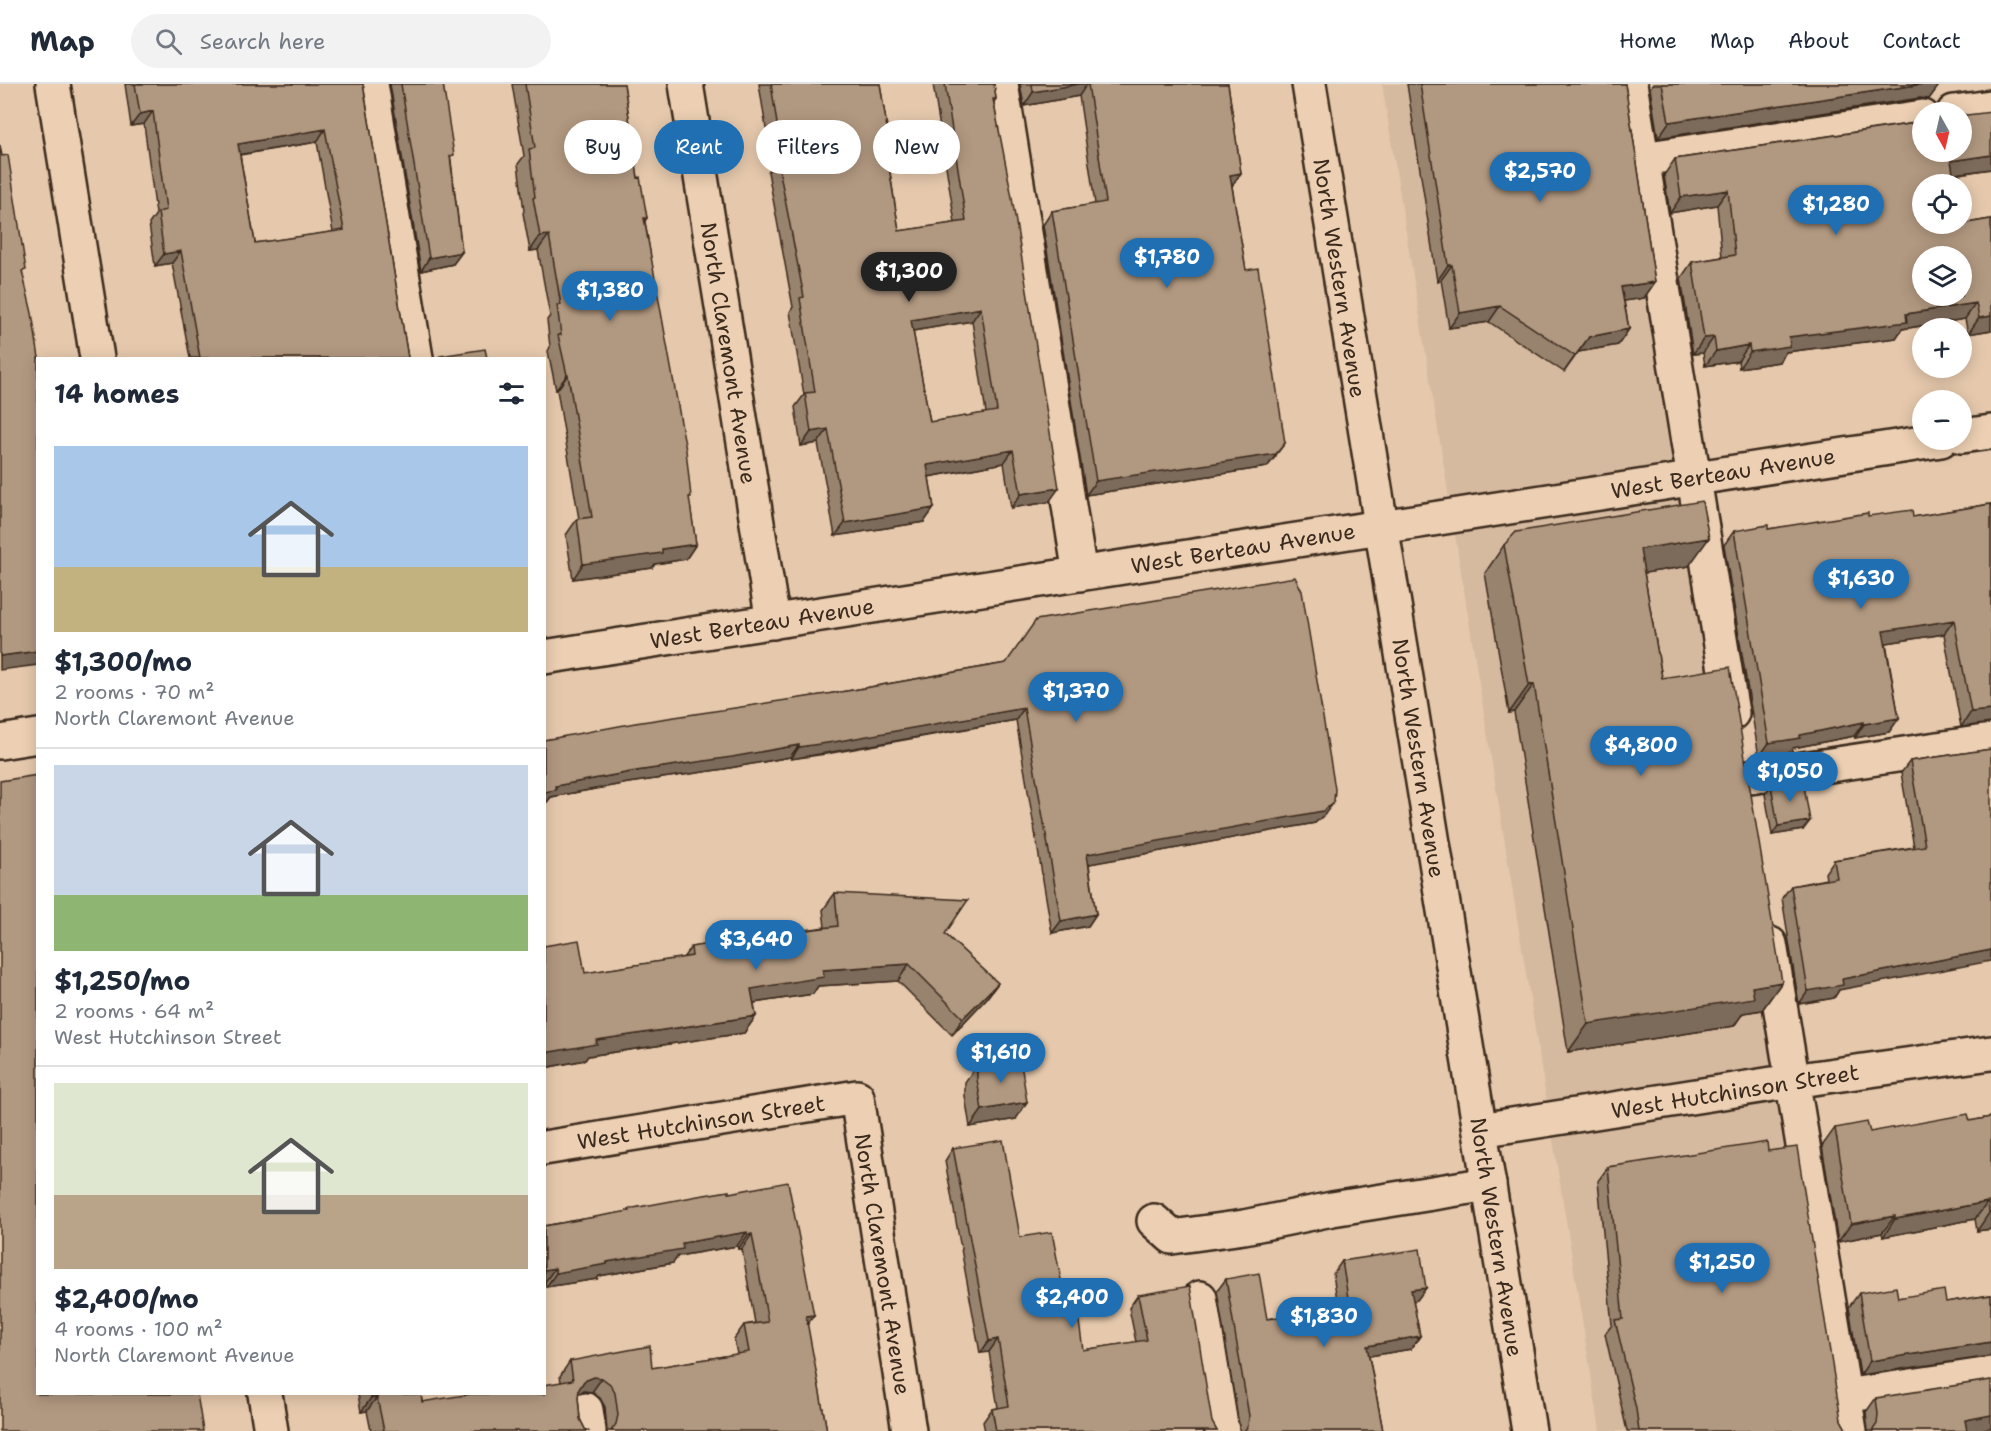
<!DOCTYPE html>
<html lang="en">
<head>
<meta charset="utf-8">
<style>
	:root { --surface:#fff; --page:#f2f2f3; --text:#1f2937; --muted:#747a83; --line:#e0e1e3; --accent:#1f6fb2 }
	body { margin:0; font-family:"Shantell Sans",sans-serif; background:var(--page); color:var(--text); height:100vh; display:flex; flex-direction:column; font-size:22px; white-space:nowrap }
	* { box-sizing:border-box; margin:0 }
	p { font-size:20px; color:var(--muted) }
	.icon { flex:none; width:33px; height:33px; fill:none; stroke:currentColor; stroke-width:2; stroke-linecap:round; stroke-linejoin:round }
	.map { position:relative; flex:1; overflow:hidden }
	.side { position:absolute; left:36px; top:273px; width:510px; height:1038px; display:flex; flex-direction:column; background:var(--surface); border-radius:0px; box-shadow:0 3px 15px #0003 }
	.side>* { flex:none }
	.hud { position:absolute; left:564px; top:36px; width:570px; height:54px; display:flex; gap:12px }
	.needle { width:39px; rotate:172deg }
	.controls { position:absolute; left:1912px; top:18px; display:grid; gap:12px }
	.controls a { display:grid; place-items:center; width:60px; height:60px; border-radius:50%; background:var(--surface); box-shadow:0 3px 15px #0003; font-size:30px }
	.price { position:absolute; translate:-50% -51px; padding:0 14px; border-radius:21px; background:var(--accent); color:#fff; font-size:20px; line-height:39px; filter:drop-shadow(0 2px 3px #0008) }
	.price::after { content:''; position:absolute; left:50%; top:36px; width:18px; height:14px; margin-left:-9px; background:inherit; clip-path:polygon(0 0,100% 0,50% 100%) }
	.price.selected { background:#222; color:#fff }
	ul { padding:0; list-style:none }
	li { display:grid; align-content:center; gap:12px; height:318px; padding:0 18px }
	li+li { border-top:2px solid var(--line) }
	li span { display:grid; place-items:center; height:186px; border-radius:0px; color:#555 }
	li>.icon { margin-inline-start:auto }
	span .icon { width:108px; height:108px; fill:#fffc; stroke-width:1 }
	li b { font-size:26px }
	h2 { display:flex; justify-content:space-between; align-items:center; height:72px; padding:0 18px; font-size:26px }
	.tag { padding:0 21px; border-radius:27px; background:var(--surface); box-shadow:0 3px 15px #0003; font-size:21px; line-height:54px }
	.tag.selected { background:var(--accent); color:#fff }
	header { display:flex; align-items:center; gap:36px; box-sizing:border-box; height:84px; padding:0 30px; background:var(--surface); border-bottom:2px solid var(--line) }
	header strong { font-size:28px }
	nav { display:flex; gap:33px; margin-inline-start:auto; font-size:21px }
	.search { width:420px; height:54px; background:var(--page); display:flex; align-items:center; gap:15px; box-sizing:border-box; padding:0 21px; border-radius:33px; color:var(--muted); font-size:22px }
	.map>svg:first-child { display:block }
</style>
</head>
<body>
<header>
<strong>Map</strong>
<div class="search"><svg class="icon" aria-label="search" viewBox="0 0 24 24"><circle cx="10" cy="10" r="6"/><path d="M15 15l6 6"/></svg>Search here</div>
<nav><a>Home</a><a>Map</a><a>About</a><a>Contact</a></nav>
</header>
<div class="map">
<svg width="1991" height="1347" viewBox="0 0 1991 1347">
	<rect width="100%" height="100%" fill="#e6c9ad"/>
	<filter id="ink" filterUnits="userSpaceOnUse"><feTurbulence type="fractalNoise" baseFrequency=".0167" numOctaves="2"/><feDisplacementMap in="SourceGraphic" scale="12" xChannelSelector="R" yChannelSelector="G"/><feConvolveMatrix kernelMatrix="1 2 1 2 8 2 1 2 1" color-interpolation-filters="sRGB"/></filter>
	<g filter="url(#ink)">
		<path fill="#d6baa0" d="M1382 0H1622L1843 1347H1600Z"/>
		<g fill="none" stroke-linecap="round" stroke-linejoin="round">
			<defs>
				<path id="minor" d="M53 0 97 274
					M371 0 416 274
					M686 0 773 538
					M1001 0 1080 490
					M1630 0 1732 629
					M1954 28 1991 23
					M1642 75 1923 33
					M1962 352 1991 348
					M544 573 1941 356
					M0 658 38 652
					M1743 694 1991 657
					M1770 860 1850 1347
					M1480 1046 1792 997 1991 969
					M544 1064 857 1013 909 1347
					M1154 1137 1172 1153 1244 1143 1332 1125 1489 1100
					M1200 1214 1222 1347
					M265 1310 271 1347
					M1844 1312 1991 1290
					M586 1326 589 1347"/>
				<path id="major" d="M1309 0 1529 1347"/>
			</defs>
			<use href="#minor" stroke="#3b2a1e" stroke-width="38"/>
			<use href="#major" stroke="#3b2a1e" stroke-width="38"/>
			<use href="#minor" stroke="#edd0b3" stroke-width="33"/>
			<use href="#major" stroke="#edd0b3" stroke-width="33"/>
		</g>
		<path fill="#98836e" stroke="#3b2a1e" stroke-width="1.5" fill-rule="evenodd" d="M125 0H363L408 274H190L172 179 155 182 149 140 156 130 144 40 131 42ZM317 58 333 148 255 159 240 71Z
			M390 0H443L451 77 462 168 453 180 421 187Z
			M512 0H624L638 94 647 134 645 137 696 460 686 475 655 480 652 484 573 495 566 451 577 435H579L557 306H556L548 267 550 263 547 236 550 232 538 166 530 167 523 129 524 127 518 80 524 72Z
			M759 0H880L888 50 885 55 899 147 955 139 933 0H994L996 15 994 18 1049 418 1011 424 1004 379 929 393 934 424 924 438 835 452 818 359 801 362 795 323 804 311 790 228 793 223 768 88 772 82ZM972 237 986 329 930 338 913 247Z
			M1020 0H1228L1241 89 1232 102 1276 372 1267 383 1086 411 1043 141 1052 127 1095 120 1079 12 1024 22Z
			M1407 0H1625L1655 198 1644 214 1624 217 1629 245 1618 261 1578 268 1564 288 1489 238 1449 244 1441 196 1437 197Z
			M1653 0H1940L1929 15 1920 14 1658 54 1650 4Z
			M1967 31 1991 85 1953 91 1961 140 1991 135V246L1968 250 1965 235 1902 245 1896 254 1786 268 1779 278 1739 284 1738 277 1705 282 1703 269 1693 270 1681 194 1692 178 1722 173 1717 121 1670 129 1664 91 1675 75Z
			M1991 420V639L1961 643 1944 550 1886 559 1899 634 1889 648 1855 654 1854 652 1793 664 1791 668 1759 673 1724 461 1734 447 1768 445 1868 432 1913 433Z
			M1504 461 1689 482 1644 489 1662 594 1782 898 1762 926 1743 929 1734 942 1568 968 1514 628 1509 629 1485 489Z
			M1006 579 1325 730 1315 739 1089 780 1096 830 1088 842 1052 849 1016 636 826 670 791 675 790 673 724 685 628 699 551 713 547 718 544 719V656L853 606Z
			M1991 665 1834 914 1799 920 1782 814 1791 802 1826 795 1825 789 1834 776 1914 763 1901 689 1910 677Z
			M1771 701 1803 746 1772 751 1765 710Z
			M835 809 945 850 998 899 986 915 952 951 898 897 818 902 813 910 754 919 756 932 744 949 588 972 585 976 544 984V862L585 889 683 874 691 863 825 843 823 826Z
			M977 981 1016 1035 970 1043 965 1012V998Z
			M1991 1033V1145L1977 1147 1975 1135 1883 1153 1882 1149 1838 1158 1822 1062 1835 1044 1870 1048 1970 1037Z
			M953 1064 1020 1153 1065 1217 1083 1266 1136 1258 1129 1224 1138 1211 1217 1347H985L983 1338 992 1325 998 1324 989 1268 980 1269 945 1077Z
			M1768 1067 1841 1336 1846 1345 1848 1347H1627L1605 1250 1612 1241 1598 1097 1608 1083Z
			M729 1109 814 1231 807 1241 827 1347H607L605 1323 600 1314 592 1308 584 1307 578 1310V1314L580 1335 585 1345 588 1347H371L367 1327 361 1328 358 1310H421L422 1318 544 1310 561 1298 560 1292 570 1277 652 1284 737 1270 734 1255 744 1241 755 1239 742 1165H738L737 1162 678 1172 673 1179 599 1192 597 1195 546 1203 545 1198 544 1199V1142L626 1128 628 1125Z
			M1342 1177 1426 1204 1417 1216 1413 1217 1420 1252 1411 1265 1369 1272 1383 1347H1240L1217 1207 1226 1195 1267 1235 1338 1222 1333 1190Z
			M1859 1209 1946 1218 1991 1211V1272L1860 1291 1849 1223Z
			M1876 1314 1973 1347H1868L1866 1328Z"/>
		<path fill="#7c6a5a" stroke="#3b2a1e" stroke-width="1.5" d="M1079 0H1087L1079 12 1024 22 1033 8Z
			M1923 0H1940L1929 15 1920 14 1658 54 1669 38Z
			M153 27 144 40 131 42 140 30Z
			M325 45 317 58 230 72 238 60Z
			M1991 71V85L1940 92 1951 77Z
			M1241 89 1231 103 1230 91Z
			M1728 106 1717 121 1670 129 1681 113Z
			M549 151 538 166 530 167 540 152Z
			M181 167 172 179 155 182 164 170Z
			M462 168 453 180 421 187 429 174Z
			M1448 181H1452L1441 196 1437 197Z
			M1655 198 1644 214 1610 219 1621 203Z
			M1976 219 1965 235 1902 245 1896 254 1786 268 1779 278 1739 284 1750 268 1789 253 1906 230Z
			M1500 222 1489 238 1449 244 1460 229Z
			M981 224 972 237 901 249 911 236Z
			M1991 232V246L1968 250 1979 234Z
			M1629 245 1618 261 1578 268 1564 288 1589 253Z
			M1714 253 1703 269 1693 270 1704 254Z
			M1749 261 1738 277 1705 282 1716 267Z
			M567 291H568L557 306H556Z
			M828 345 818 359 801 362 811 348Z
			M1285 359 1267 383 1086 411 1096 397Z
			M1013 366 1004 379 917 395 927 381Z
			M1059 404 1049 418 1011 424 1021 410Z
			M934 424 924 438 835 452 845 439Z
			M1709 454 1689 482 1620 493 1640 465Z
			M696 460 686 475 655 480 652 484 573 495 583 480 662 465Z
			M1954 536 1944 550 1874 561 1883 547Z
			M38 567V581L0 586V572Z
			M1534 600 1514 628 1509 629 1529 601Z
			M1024 624 1016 636 791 675 799 663Z
			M1991 626V639L1961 643 1971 628Z
			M1899 634 1889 648 1855 654 1864 640Z
			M1864 638 1854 652 1793 664 1791 668 1759 673 1769 659 1800 651Z
			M799 661 790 673 724 685 628 699 551 713 547 718 544 719V708L555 702 636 687Z
			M1334 718 1325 730 1315 739 1079 782 1087 770Z
			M1810 737 1803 746 1772 751 1778 742Z
			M1096 830 1088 842 1052 849 1061 837Z
			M1991 866V877L1839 906 1834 914 1799 920 1808 907 1842 895Z
			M909 880 898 897 818 902 813 910 740 921 751 905 823 886Z
			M1782 898 1762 926 1743 929 1734 942 1568 968 1588 940 1752 903Z
			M998 899 986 915 952 951 963 934Z
			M756 932 744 949 588 972 585 976 544 984V969L596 956Z
			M1027 1018 1016 1035 970 1043 982 1026Z
			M1988 1118 1975 1135 1883 1153 1895 1135Z
			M1989 1129H1991V1145L1977 1147Z
			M1895 1132 1882 1149 1838 1158 1851 1140Z
			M747 1148 737 1162 678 1172 673 1179 599 1192 597 1195 546 1203 556 1189 607 1178 682 1159Z
			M752 1150 742 1165H738L748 1151Z
			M555 1184 545 1198 544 1199V1186Z
			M1426 1204 1417 1216 1402 1219 1411 1206Z
			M814 1231 804 1245 806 1232Z
			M1420 1252 1411 1265 1358 1274 1367 1262Z
			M998 1255 989 1268 980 1269 989 1257Z
			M1991 1258V1272L1860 1291 1870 1277Z
			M594 1293 602 1294 592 1308 584 1307 574 1312 584 1297Z
			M377 1313 367 1327 361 1328 371 1314Z
			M1991 1331V1344L1973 1347H1958L1965 1336Z"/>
		<path fill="#b19880" stroke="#3b2a1e" stroke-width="1.5" fill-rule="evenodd" d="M135 0H363L408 274H200L181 167 164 170 158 128 166 126 153 27 140 30ZM325 45 344 146 255 159 238 60Z
			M401 0H443L454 71 450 72 462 168 429 174Z
			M525 0H624L638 94 640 93 647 134H644L686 366 691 413H689L696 460 662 465V469L583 480 577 435 592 433 568 291H567L558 251H561L557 221H561L549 151 540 152 533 114 535 113 529 65 535 64Z
			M771 0H880L888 50 884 51 899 147 966 137 945 0H994L996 15H993L1011 108 1059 404 1021 410 1013 366 927 381 934 424 845 439 828 345 811 348 805 309 815 308 800 214 804 213 777 74 782 73ZM981 224 997 327 930 338 911 236Z
			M1032 0H1079L1033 8Z
			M1088 0H1228L1241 89 1230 91 1246 186 1258 184 1285 359 1276 370 1096 397 1052 127 1106 118Z
			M1420 0H1625L1655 198 1621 203 1629 245 1589 253 1575 272 1500 222 1460 229 1452 181H1448Z
			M1662 0H1923L1669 38Z
			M1991 28V71L1951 77 1955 100H1923V140H1961L1991 135V232L1979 234 1976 219 1906 230 1907 238 1789 253 1790 262 1750 268 1749 261 1716 267 1714 253 1704 254 1692 178 1735 171 1728 106 1681 113 1675 75 1923 38V68H1962V30L1967 31ZM1923 172H1962V212H1923Z
			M0 61 2 72 8 71 26 186 22 187 32 229 39 274H38V567L0 572Z
			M485 265 487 274H438L440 272Z
			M1702 417 1709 454 1640 465 1662 594 1730 583 1782 898 1752 903 1754 914 1588 940 1534 600 1529 601 1504 461 1516 448Z
			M1991 420V626L1971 628 1954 536 1883 547 1899 634 1864 640V638L1800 651V654L1769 659 1734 447 1768 441V445L1868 429V432L1912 426 1913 433Z
			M1295 493 1302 507 1335 705 1334 718 1323 727 1087 770 1096 830 1061 837 1024 624 834 658 799 663V661L732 673 636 687 555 702 556 706 544 708V656L635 639 853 606 1006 579 1036 536Z
			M1991 665V866L1842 895 1843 901 1808 907 1791 802 1837 794 1834 776 1925 762 1910 677Z
			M38 691V1310H197L203 1347H0V697Z
			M1803 696 1810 737 1778 742 1771 701Z
			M835 809 968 816 945 850 998 899 963 934 909 880 823 886 824 893 751 905 756 932 596 956 597 960 544 969V862L579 856 585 889 692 872 691 863 743 854 838 842Z
			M1020 973 1027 1018 982 1026 977 995V981Z
			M1968 1030 1970 1037 1991 1033V1129H1989L1988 1118 1895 1135V1132L1851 1140 1835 1044 1867 1038 1870 1048Z
			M1003 1056 1020 1153 1052 1148 1065 1217 1076 1216 1083 1266 1147 1256 1138 1211 1190 1202 1212 1338 1217 1347H996L992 1325 1009 1322 998 1255 989 1257 953 1064Z
			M1767 1058 1768 1067 1797 1063 1841 1336 1846 1345 1848 1347H1639L1636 1325 1615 1236 1623 1235 1608 1083Z
			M788 1098 814 1231 806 1232 827 1347H611L616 1340 618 1331 615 1309 610 1300 602 1294 594 1293 584 1297 579 1305 578 1314 580 1335 585 1345 588 1347H384L377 1313 371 1314 370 1310H421L422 1318 471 1310H544V1301L573 1296 570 1277 650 1262 652 1284 749 1268 744 1241 768 1238 752 1150 748 1151 747 1148 682 1159 683 1165 607 1178V1180L556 1189 555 1184 544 1186V1142L629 1127 628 1125 698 1112 729 1107V1109Z
			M1420 1165 1426 1204 1411 1206 1420 1252 1367 1262 1383 1347H1244L1248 1342 1249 1332 1226 1195 1259 1189 1267 1235 1277 1234 1349 1220 1342 1177Z
			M1896 1203 1898 1214 1944 1206 1946 1218 1991 1211V1258L1870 1277 1859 1209Z
			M1991 1296V1331L1965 1336 1967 1347H1872L1877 1340 1878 1330 1876 1314Z"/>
	</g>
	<g text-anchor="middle" stroke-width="4.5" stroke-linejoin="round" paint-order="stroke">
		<g font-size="22" fill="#3b2a1e" stroke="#edd0b3">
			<text transform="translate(1340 194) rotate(81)" y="8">North Western Avenue</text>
			<text transform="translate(729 269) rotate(81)" y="8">North Claremont Avenue</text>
			<text transform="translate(1723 389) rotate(-9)" y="8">West Berteau Avenue</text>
			<text transform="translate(1243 464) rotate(-9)" y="8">West Berteau Avenue</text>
			<text transform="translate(762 539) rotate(-9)" y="8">West Berteau Avenue</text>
			<text transform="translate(1419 674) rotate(81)" y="8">North Western Avenue</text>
			<text transform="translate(1735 1007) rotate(-9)" y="8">West Hutchinson Street</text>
			<text transform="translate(701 1038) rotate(-9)" y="8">West Hutchinson Street</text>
			<text transform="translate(1497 1153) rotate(81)" y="8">North Western Avenue</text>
			<text transform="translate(883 1180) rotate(81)" y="8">North Claremont Avenue</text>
		</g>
	</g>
</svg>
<div class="controls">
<a><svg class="needle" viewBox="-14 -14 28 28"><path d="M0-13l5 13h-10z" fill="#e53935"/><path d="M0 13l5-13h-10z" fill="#747a83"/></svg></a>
<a><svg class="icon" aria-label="locate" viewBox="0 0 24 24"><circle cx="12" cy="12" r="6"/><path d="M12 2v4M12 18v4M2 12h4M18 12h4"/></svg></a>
<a><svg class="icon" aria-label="layers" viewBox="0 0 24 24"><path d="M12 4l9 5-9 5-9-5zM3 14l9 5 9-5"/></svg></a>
<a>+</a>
<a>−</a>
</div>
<b class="price" style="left:1540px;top:119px">$2,570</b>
<b class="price" style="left:1836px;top:152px">$1,280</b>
<b class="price" style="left:1167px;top:205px">$1,780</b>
<b class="price selected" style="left:909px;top:219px">$1,300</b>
<b class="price" style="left:610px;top:238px">$1,380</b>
<b class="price" style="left:1861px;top:526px">$1,630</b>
<b class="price" style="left:1076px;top:639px">$1,370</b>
<b class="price" style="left:1641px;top:693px">$4,800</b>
<b class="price" style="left:1790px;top:719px">$1,050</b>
<b class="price" style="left:756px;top:887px">$3,640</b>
<b class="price" style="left:1001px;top:1000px">$1,610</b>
<b class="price" style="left:1722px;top:1210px">$1,250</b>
<b class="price" style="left:1072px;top:1245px">$2,400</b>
<b class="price" style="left:1324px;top:1264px">$1,830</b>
<div class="hud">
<a class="tag">Buy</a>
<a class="tag selected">Rent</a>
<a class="tag">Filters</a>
<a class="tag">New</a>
</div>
<section class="side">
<h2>14 homes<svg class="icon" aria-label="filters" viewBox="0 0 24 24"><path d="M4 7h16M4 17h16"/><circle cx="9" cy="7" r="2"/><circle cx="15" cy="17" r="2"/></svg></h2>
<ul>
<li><span style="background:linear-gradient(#a9c7e8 65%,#c2b280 0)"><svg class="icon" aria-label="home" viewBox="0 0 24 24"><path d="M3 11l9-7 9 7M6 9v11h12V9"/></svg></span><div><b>$1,300/mo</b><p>2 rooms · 70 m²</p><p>North Claremont Avenue</p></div></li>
<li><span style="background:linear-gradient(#c9d6e8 70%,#8fb573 0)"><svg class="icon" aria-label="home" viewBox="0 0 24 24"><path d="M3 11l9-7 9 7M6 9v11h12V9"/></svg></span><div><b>$1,250/mo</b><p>2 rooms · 64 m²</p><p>West Hutchinson Street</p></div></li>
<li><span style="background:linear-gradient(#dfe7d0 60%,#b9a48a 0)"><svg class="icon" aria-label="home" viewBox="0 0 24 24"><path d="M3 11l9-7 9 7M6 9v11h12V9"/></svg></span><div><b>$2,400/mo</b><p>4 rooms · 100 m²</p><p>North Claremont Avenue</p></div></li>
</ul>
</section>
</div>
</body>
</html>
